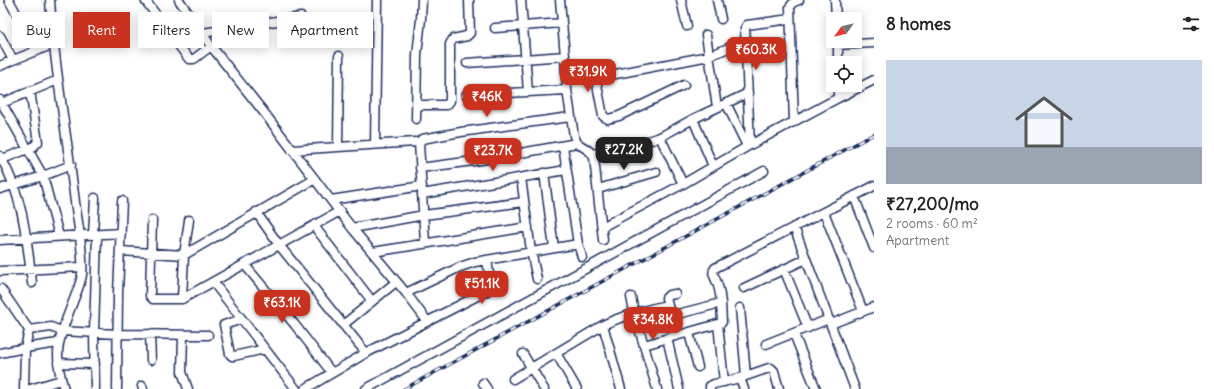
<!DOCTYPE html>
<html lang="en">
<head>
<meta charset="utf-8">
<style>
	:root { --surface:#fff; --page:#f2f2f2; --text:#222; --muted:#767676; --line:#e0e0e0; --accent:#c8321e }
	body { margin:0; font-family:Delius,sans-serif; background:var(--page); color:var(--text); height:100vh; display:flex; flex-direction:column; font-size:15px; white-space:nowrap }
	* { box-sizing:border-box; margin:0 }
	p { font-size:13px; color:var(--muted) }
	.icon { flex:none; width:22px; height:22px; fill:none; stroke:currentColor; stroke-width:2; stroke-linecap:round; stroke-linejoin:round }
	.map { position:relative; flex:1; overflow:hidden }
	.details { display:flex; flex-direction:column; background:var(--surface); width:340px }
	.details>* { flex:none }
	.guide { position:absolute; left:12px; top:12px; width:380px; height:36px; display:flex; gap:8px }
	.needle { width:26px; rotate:236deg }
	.buttons { position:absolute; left:826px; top:12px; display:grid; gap:8px }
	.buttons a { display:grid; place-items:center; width:36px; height:36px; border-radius:0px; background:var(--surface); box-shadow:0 2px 10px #0003; font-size:20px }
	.price { position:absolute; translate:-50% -34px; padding:0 9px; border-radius:8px; background:var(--accent); color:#fff; font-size:13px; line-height:26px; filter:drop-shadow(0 1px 2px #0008) }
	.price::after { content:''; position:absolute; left:50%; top:24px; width:12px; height:9px; margin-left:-6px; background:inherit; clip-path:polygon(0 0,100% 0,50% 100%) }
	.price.active { background:#222; color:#fff }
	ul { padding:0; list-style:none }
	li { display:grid; align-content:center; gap:8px; height:212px; padding:0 12px }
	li+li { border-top:1px solid var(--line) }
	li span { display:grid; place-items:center; height:124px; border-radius:0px; color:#555 }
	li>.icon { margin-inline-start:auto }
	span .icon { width:72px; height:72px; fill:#fffc; stroke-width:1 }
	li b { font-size:17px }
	h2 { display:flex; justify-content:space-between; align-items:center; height:48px; padding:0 12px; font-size:17px }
	.pill { padding:0 14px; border-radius:0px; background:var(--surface); box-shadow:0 2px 10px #0003; font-size:14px; line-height:36px }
	.pill.active { background:var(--accent); color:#fff }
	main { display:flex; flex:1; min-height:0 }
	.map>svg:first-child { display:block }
</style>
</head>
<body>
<main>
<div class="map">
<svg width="874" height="389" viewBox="0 0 874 389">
	<rect width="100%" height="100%" fill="#fff"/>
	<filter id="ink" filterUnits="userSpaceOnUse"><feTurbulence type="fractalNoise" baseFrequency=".025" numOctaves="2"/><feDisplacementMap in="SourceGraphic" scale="8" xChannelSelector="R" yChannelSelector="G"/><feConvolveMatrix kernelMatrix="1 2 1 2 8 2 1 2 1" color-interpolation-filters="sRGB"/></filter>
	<g filter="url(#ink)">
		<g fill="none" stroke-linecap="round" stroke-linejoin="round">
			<defs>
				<path id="minor" d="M9 0 36 50
					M50 0C54 68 67 135 75 202 78 223 84 255 82 275 80 286 75 296 71 307 58 340 53 354 64 389
					M145 0 189 59H194L211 46
					M179 0 211 46 262 110 352 228 406 293 427 321
					M521 0 528 92
					M560 0 565 56 567 90 574 136 577 143 588 150 592 154 594 158 603 240
					M681 0 687 26
					M717 0 721 19
					M835 0 836 19
					M495 28 562 23
					M203 33 301 17
					M706 35 717 107
					M0 36 13 60
					M838 41V63
					M838 45 874 43
					M467 63 565 56
					M0 66 13 60 54 44
					M566 69 592 67 594 69 603 116 608 119 619 116 684 85
					M595 78 709 56 745 41
					M466 95 567 90
					M838 98 874 80
					M0 100 43 176 59 236
					M2 103 58 80
					M726 103 747 146
					M417 105H447L450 101V44L453 39 467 36 470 33 469 0
					M416 119 417 55 421 19 422 0
					M693 119 713 166
					M794 122 790 7 794 2 799 0
					M660 137 683 184
					M375 144 377 0
					M750 145 745 28 747 25 790 19
					M338 146 339 56
					M563 146 578 244 582 257
					M292 150 415 142 419 143
					M592 154 642 143 660 137 693 119 748 93
					M0 156C23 195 27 240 32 283
					M0 160 33 147 38 142 30 91
					M420 168 481 160 577 143
					M544 173 554 248
					M521 178 531 251 537 279
					M0 189 43 176 71 165
					M598 189 656 172
					M422 194 566 170
					M854 196 874 248
					M331 200 422 186
					M256 212 279 245 366 353
					M824 212 863 311
					M152 220 150 296 153 299H182L340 211
					M314 226 372 301
					M602 227 683 184 750 145 838 98V85
					M794 227 855 389
					M352 228 424 215 524 202
					M93 235 95 198
					M0 240 121 233
					M425 243 419 143 422 139 461 132 570 117
					M120 251 184 255 315 179
					M373 252 528 227
					M244 264 295 325 332 373
					M784 269 808 328
					M0 271 82 267
					M213 282 296 389
					M744 288 806 259
					M1 289 29 330 25 348 24 389
					M406 293 460 267 475 262 578 244
					M675 294 669 295 666 298 676 336
					M631 297 634 312 657 389
					M182 299 184 255 189 220
					M740 308 746 376
					M670 316 721 303
					M242 319 224 325 230 354 232 356H234L265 349
					M718 324 724 382
					M831 324 874 307
					M343 325 396 282
					M603 325 621 389
					M29 330 51 327 61 331 117 334 208 335
					M689 333 698 367
					M150 334 151 360
					M794 334 816 389
					M183 335 182 372 188 389
					M667 338 679 389
					M766 344 829 319
					M644 345 721 323 722 322C721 309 722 295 717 283 715 277 711 273 715 268L874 186
					M0 353 25 348 58 343
					M556 353 577 389
					M523 354 544 389
					M58 363 95 364
					M740 378 744 389
					M513 379 603 325C624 315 645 310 667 305
					M483 383 487 389
					M142 386 143 389
					M30 389 61 380
					M95 389 94 333 97 235
					M117 389 118 293 122 201
					M305 389 366 353 487 291 491 287 487 260
					M366 389 764 171
					M710 389V386L714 384 740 378 769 368H771L774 371 779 389"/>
			</defs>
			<use href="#minor" stroke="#1b2f5e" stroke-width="11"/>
			<use href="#minor" stroke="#fff" stroke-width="8"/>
			<defs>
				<path id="rail" d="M404 389 874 134"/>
			</defs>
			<use href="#rail" stroke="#1b2f5e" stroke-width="3.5"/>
			<use href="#rail" stroke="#fff" stroke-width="2" stroke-dasharray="6" stroke-linecap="butt"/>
		</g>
	</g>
</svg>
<div class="buttons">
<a><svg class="needle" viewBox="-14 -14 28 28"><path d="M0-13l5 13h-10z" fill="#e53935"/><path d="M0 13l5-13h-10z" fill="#767676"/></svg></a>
<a><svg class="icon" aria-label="locate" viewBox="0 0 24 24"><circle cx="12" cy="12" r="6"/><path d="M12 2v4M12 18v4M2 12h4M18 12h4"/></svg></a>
</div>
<b class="price" style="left:756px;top:71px">₹60.3K</b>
<b class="price" style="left:588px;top:93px">₹31.9K</b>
<b class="price" style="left:487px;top:118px">₹46K</b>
<b class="price active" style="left:624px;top:171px">₹27.2K</b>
<b class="price" style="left:493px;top:172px">₹23.7K</b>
<b class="price" style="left:482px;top:305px">₹51.1K</b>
<b class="price" style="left:282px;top:324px">₹63.1K</b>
<b class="price" style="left:653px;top:341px">₹34.8K</b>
<div class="guide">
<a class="pill">Buy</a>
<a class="pill active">Rent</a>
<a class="pill">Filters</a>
<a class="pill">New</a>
<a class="pill">Apartment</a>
</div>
</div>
<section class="details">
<h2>8 homes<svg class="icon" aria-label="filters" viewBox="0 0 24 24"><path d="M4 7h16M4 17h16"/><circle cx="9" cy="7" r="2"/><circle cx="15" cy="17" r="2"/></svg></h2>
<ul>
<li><span style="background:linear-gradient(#c9d6e8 70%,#9aa5b1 0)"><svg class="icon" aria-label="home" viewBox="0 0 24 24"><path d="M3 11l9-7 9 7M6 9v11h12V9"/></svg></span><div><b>₹27,200/mo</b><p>2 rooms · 60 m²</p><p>Apartment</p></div></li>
</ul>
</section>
</main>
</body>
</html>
